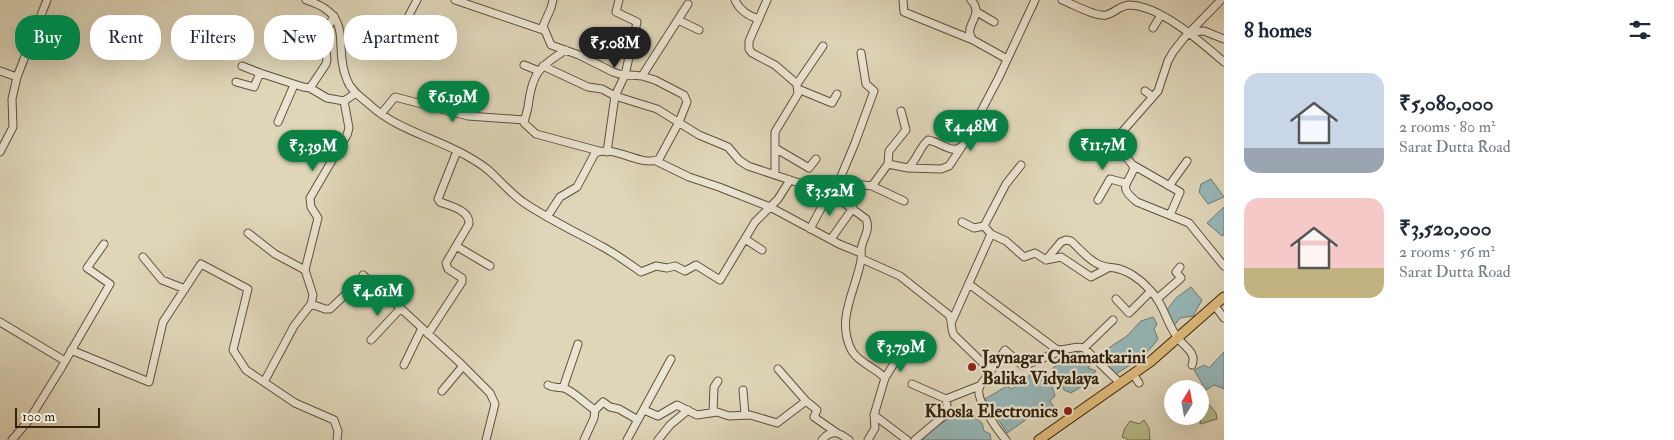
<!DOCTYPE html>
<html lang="en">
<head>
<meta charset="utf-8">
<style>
	:root { --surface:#fff; --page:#f6f6f7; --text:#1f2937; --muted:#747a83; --accent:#0b8043 }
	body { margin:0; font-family:"IM FELL Double Pica",serif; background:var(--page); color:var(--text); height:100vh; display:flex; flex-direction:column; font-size:19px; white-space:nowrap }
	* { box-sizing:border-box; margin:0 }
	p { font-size:16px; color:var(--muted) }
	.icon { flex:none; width:28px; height:28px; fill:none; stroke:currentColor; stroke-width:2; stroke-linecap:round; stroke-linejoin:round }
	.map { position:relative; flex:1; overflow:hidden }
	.drawer { display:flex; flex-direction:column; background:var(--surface); width:450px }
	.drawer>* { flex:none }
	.hud { position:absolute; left:15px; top:15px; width:475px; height:45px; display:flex; gap:10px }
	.needle { width:32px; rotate:11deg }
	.tools { position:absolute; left:1164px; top:380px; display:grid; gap:10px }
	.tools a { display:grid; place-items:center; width:45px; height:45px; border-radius:50%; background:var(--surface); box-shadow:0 5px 20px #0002; font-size:25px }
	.scale { position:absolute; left:15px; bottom:12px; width:85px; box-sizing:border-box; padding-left:5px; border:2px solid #35240d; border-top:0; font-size:14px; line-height:18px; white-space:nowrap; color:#35240d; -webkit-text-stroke:4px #eae4d2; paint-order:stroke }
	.price { position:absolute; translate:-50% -42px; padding:0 11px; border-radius:18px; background:var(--accent); color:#fff; font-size:16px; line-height:32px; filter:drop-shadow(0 1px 2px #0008) }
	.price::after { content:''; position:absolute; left:50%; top:30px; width:15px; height:11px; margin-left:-8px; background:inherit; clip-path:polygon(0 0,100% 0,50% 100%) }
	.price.selected { background:#222; color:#fff }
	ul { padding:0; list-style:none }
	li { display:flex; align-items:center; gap:15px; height:125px; padding:0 20px }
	li span { display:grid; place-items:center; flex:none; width:140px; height:100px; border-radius:15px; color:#555 }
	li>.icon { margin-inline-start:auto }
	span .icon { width:60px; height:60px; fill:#fffc; stroke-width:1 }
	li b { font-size:21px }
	h2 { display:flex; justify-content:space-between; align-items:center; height:60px; padding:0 20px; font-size:21px }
	.chip { padding:0 18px; border-radius:20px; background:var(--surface); box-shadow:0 5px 20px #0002; font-size:18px; line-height:45px }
	.chip.selected { background:var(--accent); color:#fff }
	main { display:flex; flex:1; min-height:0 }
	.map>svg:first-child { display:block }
</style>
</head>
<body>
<main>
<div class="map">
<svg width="1224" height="440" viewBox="0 0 1224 440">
	<rect width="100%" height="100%" fill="#dfd6b9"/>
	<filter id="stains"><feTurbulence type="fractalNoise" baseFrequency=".004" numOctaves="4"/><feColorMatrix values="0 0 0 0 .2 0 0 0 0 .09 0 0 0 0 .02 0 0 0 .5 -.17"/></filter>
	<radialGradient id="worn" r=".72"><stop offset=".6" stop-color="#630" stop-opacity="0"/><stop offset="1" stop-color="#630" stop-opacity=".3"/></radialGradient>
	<path fill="#b7bc8c" stroke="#76704c" d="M1207 402 1216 413 1217 419 1200 424 1202 412 1200 405Z
		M1144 420 1149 428 1150 440H1129L1122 437 1125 428 1130 421 1139 424Z"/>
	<path fill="#96b7b8" stroke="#6f7c74" d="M1211 179 1224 197 1208 204 1199 192 1201 184Z
		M1224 207V235L1222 236 1207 223Z
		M1191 287 1202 300 1193 316 1180 318 1173 327 1167 310 1176 298Z
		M1153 317 1157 324 1154 329 1158 339C1148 354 1132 364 1116 374L1100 359 1110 347 1127 336 1141 321Z
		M1076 351 1084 355 1093 362 1088 368 1096 371 1084 385 1071 393 1064 390 1053 368Z
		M1224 352V389L1214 385 1206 390 1194 370 1204 365 1209 368Z
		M1035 371 1044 372 1051 382 1055 396 1050 401 1054 407 1037 412 1007 433 985 399 1007 386 1012 389Z
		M968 411 982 423 984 431 990 434 991 440H921C935 427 950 415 968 411Z"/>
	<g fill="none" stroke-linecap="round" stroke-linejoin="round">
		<defs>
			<path id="minor" d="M306 0C357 16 332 45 347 80 351 91 362 98 370 105 397 130 436 138 467 156 474 160 481 164 487 169 499 179 509 192 523 202 548 219 576 232 603 247 616 254 628 263 641 272L656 266 667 268 675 266 685 271 696 265 720 280 755 222 778 199 790 180
				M455 0 543 30
				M735 0C740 11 748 16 759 19
				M767 0 749 41V49L752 53 775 65 797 84 798 94 775 132V174
				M903 0 904 12 973 40
				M971 0C986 16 961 26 973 40L1007 59
				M1062 0C1073 4 1095 17 1106 15 1115 13 1120 5 1130 5 1161 6 1202 43 1224 62
				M1221 0 1184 38 1173 52 1168 61 1158 91 1122 132C1110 151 1128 154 1134 168 1128 185 1117 186 1137 202L1189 223 1224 266
				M977 12 994 22
				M678 20 699 30
				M406 21 417 0
				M1153 28 1161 15
				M1190 32 1204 31 1224 39
				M566 50C538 67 532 74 528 107 527 113 525 117 524 123L536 134 599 151
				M524 65 539 71
				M242 66 260 73 303 87 310 88 326 64 327 59 324 35 334 16
				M543 66 588 87 602 89 615 96 657 109 699 135 728 147 739 160 748 166 832 194 866 219C870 229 865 235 862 245 860 250 862 255 861 260 856 290 835 320 852 351 859 363 876 368 885 378L874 415 875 428 868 440
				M0 71 17 77
				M642 76 688 4
				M236 82 254 87 260 73
				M797 84 823 46
				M310 88 327 98 344 101
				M798 89 832 103 837 94
				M1145 91 1153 97
				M356 93 344 101 349 128 347 135 310 198 311 207 318 218 305 270 313 295 311 304 325 309H330L345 295C352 295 360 301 367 297 371 294 370 290 376 288L384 293 459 362 490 393 495 404 486 440
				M381 114 395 97 468 116 524 120
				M278 122 294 85
				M1089 134 1110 149 1118 147
				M775 148 809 168 816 159
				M0 152 13 127 12 99 17 77 47 0
				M607 152 615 96 625 75 637 22 616 12 619 0
				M656 161 689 177 719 187 770 207 839 244 861 253
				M888 164 889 151 906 130 901 111
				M1133 165 1180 192 1170 215
				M908 168 941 169 949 166 961 148
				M839 181 855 143 874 91 866 84 861 53
				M872 186 904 201
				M1169 186 1187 161
				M1098 200 1110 179 1125 183
				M547 217 560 197 577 187 595 153C615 144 641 168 659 159L679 122 687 102 684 95 655 80 642 76 619 74 613 72 579 55 551 45 543 26 551 8 553 0
				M962 222 974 228 984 226 991 234 1006 241 1024 257 1035 253 1046 260 1061 257 1091 277 1108 268
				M984 226 1006 184 1021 165
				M810 229 835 182 872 186 888 164 908 168C917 160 919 148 928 140 942 142 953 157 964 144L999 77 1035 0
				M248 233 275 254 305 270
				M745 239 762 250
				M831 239 853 208
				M456 246 490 266
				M143 257 162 280 185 289
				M862 259 900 276 949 315C953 322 950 328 954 335L988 368 990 372C987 378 980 383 979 389 976 400 998 431 1006 440
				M1046 260 1061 242 1066 240 1071 241C1080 249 1089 261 1100 265 1106 268 1110 267 1115 268 1127 270 1140 279 1148 288 1164 303 1165 320 1177 337 1184 347 1197 352 1192 365
				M363 275 376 288
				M969 284 1056 349C1066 352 1074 345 1084 348L1120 383
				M1158 298 1181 278 1176 272 1180 267
				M1116 299 1129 313 1151 291
				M1215 306 1224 318
				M952 321 991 234
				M0 322 65 361
				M428 334 462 282V278L448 269 446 263 469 224C470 210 450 206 440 202L438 199 457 151
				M371 340 400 309
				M1084 348 1113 320
				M71 350 149 382 163 322 201 264 248 289 233 350 246 370 295 403 334 420 338 431 337 440
				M404 365 422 328
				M778 369 806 401
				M990 372 1005 350 1023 366 1061 351
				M1133 374 1139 383
				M885 378 898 357
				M264 382 294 326 311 304
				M912 384 946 399 948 412 915 440
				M548 385C553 388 559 387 564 388 576 393 584 403 595 410L603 402 610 407 619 409 638 420
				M563 388 578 344
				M743 390 745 415
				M442 391 463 366
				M946 399 979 386
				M644 410 658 416 677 405 697 415 717 412 729 416 750 415 777 423 806 401 817 410 814 417 837 433
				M713 412 714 387 718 381
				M874 415 907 440
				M12 440 29 420 60 370 110 284 87 268 104 244
				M584 440 594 418 595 410
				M627 440 671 359
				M658 440 670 425 688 410
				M822 440C831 429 839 432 849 440"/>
			<path id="major" d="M1039 440 1150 362 1224 297"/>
		</defs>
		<use href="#minor" stroke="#605038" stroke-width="9"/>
		<use href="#major" stroke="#35240d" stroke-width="11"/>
		<use href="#minor" stroke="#eae4d2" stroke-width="7"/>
		<use href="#major" stroke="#e0bb7c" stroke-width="9"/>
	</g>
	<g fill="#8f2418" stroke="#eae4d2" stroke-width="2">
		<circle cx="972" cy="367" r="5"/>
		<circle cx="1068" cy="411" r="5"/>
	</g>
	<g text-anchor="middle" stroke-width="4.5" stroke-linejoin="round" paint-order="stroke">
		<g font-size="18" font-weight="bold" fill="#35240d" stroke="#eae4d2" text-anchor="start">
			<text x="982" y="363">Jaynagar Chamatkarini<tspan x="982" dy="21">Balika Vidyalaya</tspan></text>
			<text x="1058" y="417" text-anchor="end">Khosla Electronics</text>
		</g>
	</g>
	<rect width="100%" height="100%" filter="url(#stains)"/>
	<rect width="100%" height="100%" fill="url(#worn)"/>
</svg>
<div class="tools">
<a><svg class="needle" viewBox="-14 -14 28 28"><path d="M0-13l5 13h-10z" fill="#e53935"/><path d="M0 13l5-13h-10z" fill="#747a83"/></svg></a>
</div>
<div class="scale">100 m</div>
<b class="price selected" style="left:615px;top:69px">₹5.08M</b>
<b class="price" style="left:453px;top:123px">₹6.19M</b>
<b class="price" style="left:971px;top:152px">₹4.48M</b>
<b class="price" style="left:1103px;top:171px">₹11.7M</b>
<b class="price" style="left:313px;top:172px">₹3.39M</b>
<b class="price" style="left:830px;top:217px">₹3.52M</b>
<b class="price" style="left:378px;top:317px">₹4.61M</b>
<b class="price" style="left:901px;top:373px">₹3.79M</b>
<div class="hud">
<a class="chip selected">Buy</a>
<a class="chip">Rent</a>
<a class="chip">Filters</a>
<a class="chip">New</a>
<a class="chip">Apartment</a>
</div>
</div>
<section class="drawer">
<h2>8 homes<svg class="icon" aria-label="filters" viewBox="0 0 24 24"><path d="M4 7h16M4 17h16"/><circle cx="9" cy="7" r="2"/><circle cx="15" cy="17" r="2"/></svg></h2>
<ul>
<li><span style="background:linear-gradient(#c9d6e8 75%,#9aa5b1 0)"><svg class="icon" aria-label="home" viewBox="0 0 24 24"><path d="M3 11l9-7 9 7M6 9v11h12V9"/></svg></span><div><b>₹5,080,000</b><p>2 rooms · 80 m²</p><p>Sarat Dutta Road</p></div></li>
<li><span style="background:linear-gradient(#f6c9c9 70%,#c2b280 0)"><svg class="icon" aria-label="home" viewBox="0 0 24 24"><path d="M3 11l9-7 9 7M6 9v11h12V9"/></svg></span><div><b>₹3,520,000</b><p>2 rooms · 56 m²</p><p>Sarat Dutta Road</p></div></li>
</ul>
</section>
</main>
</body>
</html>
